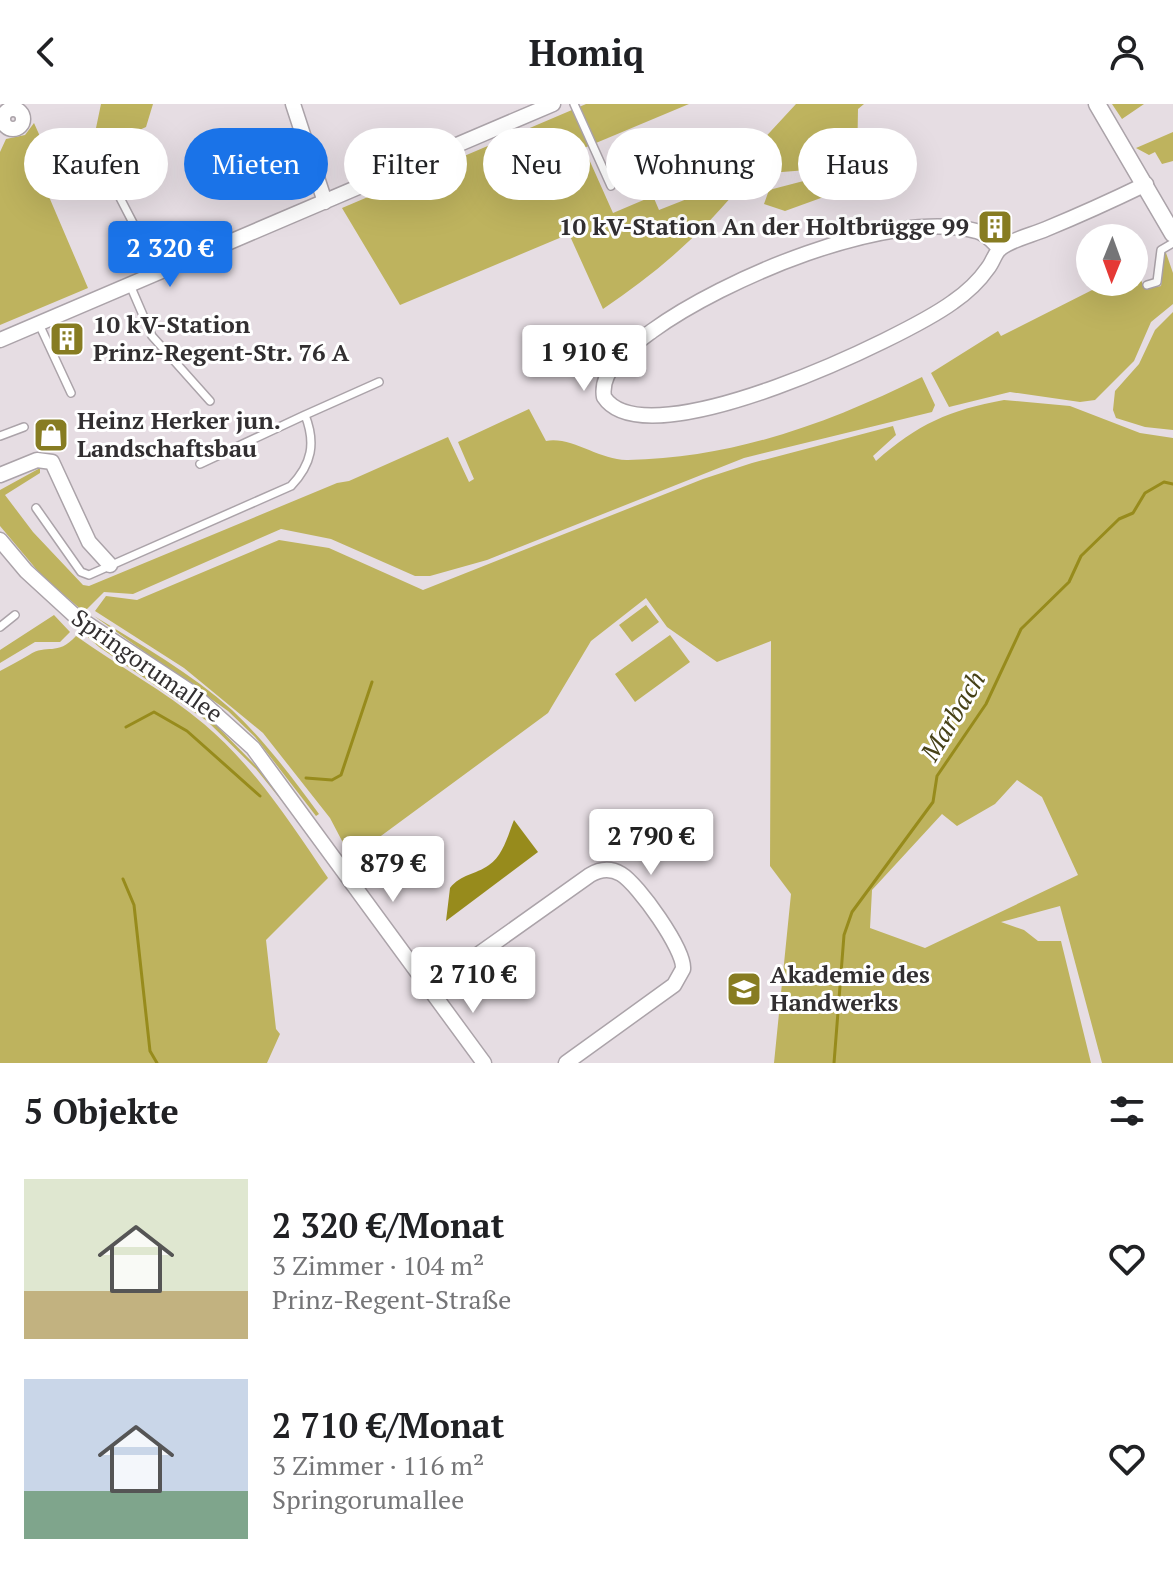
<!DOCTYPE html>
<html lang="de">
<head>
<meta charset="utf-8">
<style>
	:root { --surface:#fff; --page:#f6f6f6; --text:#202124; --muted:#757577; --accent:#1a73e8 }
	body { margin:0; font-family:"PT Serif",serif; background:var(--page); color:var(--text); height:100vh; display:flex; flex-direction:column; font-size:30px; white-space:nowrap }
	* { box-sizing:border-box; margin:0 }
	p { font-size:26px; color:var(--muted) }
	.icon { flex:none; width:44px; height:44px; fill:none; stroke:currentColor; stroke-width:2; stroke-linecap:round; stroke-linejoin:round }
	.map { position:relative; height:959px; overflow:hidden }
	.side { display:flex; flex-direction:column; background:var(--surface); flex:1 }
	.side>* { flex:none }
	.top-card { position:absolute; left:24px; top:24px; width:1126px; height:72px; display:flex; gap:16px }
	.needle { width:52px; rotate:181deg }
	.fabs { position:absolute; left:1076px; top:120px; display:grid; gap:16px }
	.fabs a { display:grid; place-items:center; width:72px; height:72px; border-radius:50%; background:var(--surface); box-shadow:0 8px 32px #0002; font-size:40px }
	.price { position:absolute; translate:-50% -68px; padding:0 18px; border-radius:8px; background:#fff; color:#222; font-size:26px; line-height:52px; filter:drop-shadow(0 2px 4px #0008) }
	.price::after { content:''; position:absolute; left:50%; top:48px; width:24px; height:18px; margin-left:-12px; background:inherit; clip-path:polygon(0 0,100% 0,50% 100%) }
	.price.on { background:var(--accent); color:#fff }
	ul { padding:0; list-style:none }
	li { display:flex; align-items:center; gap:24px; height:200px; padding:0 24px }
	li span { display:grid; place-items:center; flex:none; width:224px; height:160px; border-radius:0px; color:#555 }
	li>.icon { margin-inline-start:auto }
	span .icon { width:96px; height:96px; fill:#fffc; stroke-width:1 }
	li b { font-size:34px }
	h2 { display:flex; justify-content:space-between; align-items:center; height:96px; padding:0 24px; font-size:34px }
	.chip { padding:0 28px; border-radius:36px; background:var(--surface); box-shadow:0 8px 32px #0002; font-size:28px; line-height:72px }
	.chip.on { background:var(--accent); color:#fff }
	header { display:flex; justify-content:space-between; align-items:center; height:104px; padding:0 24px; background:var(--surface); font-size:36px; font-weight:800 }
	.map>svg:first-child { display:block }
</style>
</head>
<body>
<header><svg class="icon" aria-label="back" viewBox="0 0 24 24"><path d="M15 5l-7 7 7 7"/></svg>Homiq<svg class="icon" aria-label="person" viewBox="0 0 24 24"><circle cx="12" cy="8" r="4"/><path d="M4 21q1-7 8-7t8 7"/></svg></header>
<div class="map">
<svg width="1173" height="959" viewBox="0 0 1173 959">
	<rect width="100%" height="100%" fill="#e6dde3"/>
	<path fill="#beb35e" fill-rule="evenodd" d="M101 0H153L146 23 91 48Z
		M586 0H689L584 44 613 109 653 92 659 106 697 91 689 68 718 51 745 76C704 128 658 168 603 205L569 130 400 201 342 104Z
		M796 0H864L858 5 857 62 782 68 745 65 760 39Z
		M1112 0H1144L1122 15Z
		M34 19 55 66 41 74 88 184 0 221V48L6 35 25 31Z
		M1173 28V57L1162 60 1155 48 1149 51 1136 44Z
		M842 67 854 82 785 107 764 100 769 86Z
		M1165 146 1173 169V200L1151 218 1134 257 1095 296 1080 298 1010 288 949 303 931 269 998 227 1001 232 1108 178H1134L1135 163 1145 185 1161 182Z
		M1173 208V326L1145 323 1116 314 1113 306 1115 287 1139 260 1155 226Z
		M922 273 935 301 932 308 744 354 487 456 430 472H415L331 435 281 425 133 490 104 488 84 508 42 472 0 422V386L40 364V369L5 391 33 428 83 481 89 482 337 379 349 377 448 333 469 378 474 375 458 338 529 305 546 337C572 332 600 357 628 356 734 354 829 319 922 273Z
		M1004 296 1070 302 1140 329 1173 334V959H1102L1060 802 1001 818 1024 826 1038 837H1061L1091 959H774L791 790 770 762 771 537 717 558 667 523 646 494 591 537 548 609 351 754 330 714 263 629 184 564 95 507 106 492 137 496 279 436 329 444 423 486 703 375 752 359 893 322 896 331 873 352 876 357C918 320 949 306 1004 296ZM1017 676 1042 693 1078 771 925 844 870 824 872 786 942 710 957 722 995 700Z
		M646 501 659 518 632 538 619 521Z
		M54 511 70 528 60 538H35L0 559V546Z
		M94 512C141 541 191 569 232 606 265 637 292 673 319 710L316 712 255 633 228 607Z
		M82 528 210 615 258 664 302 722 256 665 207 617 99 543Z
		M670 531 690 558 635 598 615 570Z
		M76 532C118 562 165 587 204 620 255 663 291 720 328 774L266 836 276 925 280 930 267 959H0V567C10 562 20 556 29 551 47 539 57 553 76 532Z"/>
	<path fill="#978b1c" d="M514 716 538 748 446 817 450 784C461 770 475 771 489 761 503 752 508 731 514 716Z"/>
	<g fill="none" stroke-linecap="round" stroke-linejoin="round">
		<path stroke="#978b1c" stroke-width="3" d="M126 623 154 608 187 627 260 692
			M306 674 332 676 341 671 372 578
			M123 775 134 801 150 947 157 959
			M834 959 844 831 852 808 933 698 937 672 986 600 1021 525 1069 478 1081 452 1119 415 1133 409 1145 389 1164 378 1173 380"/>
		<defs>
			<path id="service" d="M574 0 611 82
				M118 90 159 169
				M130 181 152 232 210 297
				M1147 181 1157 178 1161 146 1173 139
				M39 220 71 289
				M305 311 379 278
				M0 332 24 323
				M36 404 81 468 89 471 291 382C312 360 316 339 305 311L200 360
				M0 523 15 511"/>
			<path id="minor" d="M293 0 325 98
				M3 15a10 10 0 1 1 20 0a10 10 0 1 1-20 0Z
				M1000 145C993 138 986 129 976 127 888 104 722 176 652 227 632 242 599 265 604 293 646 358 905 233 953 198 966 189 979 177 988 164 993 158 995 148 1001 144 1013 135 1032 131 1046 125 1080 111 1113 96 1146 80
				M0 236 553 0
				M0 371 37 356 52 358 89 438 110 461
				M0 436 26 467 74 511 191 588 253 644 484 959
				M431 884 590 771C600 765 611 764 621 770 638 780 685 846 683 865L674 881 566 959"/>
			<path id="tertiary" d="M1097 0 1173 130"/>
		</defs>
		<use href="#service" stroke="#aba3a9" stroke-width="10"/>
		<use href="#minor" stroke="#aba3a9" stroke-width="17"/>
		<use href="#tertiary" stroke="#aba3a9" stroke-width="19"/>
		<use href="#service" stroke="#fff" stroke-width="7"/>
		<use href="#minor" stroke="#fff" stroke-width="14"/>
		<use href="#tertiary" stroke="#fff" stroke-width="16"/>
	</g>
	<defs>
		<symbol id="building-square" viewBox="-11 -11 22 22"><rect x="-9" y="-9" width="18" height="18" rx="4" fill="#877c22" stroke="#fff"/><path d="M-4-6H4V6H1V3H-1V6H-4ZM-2.5-4.3h1.7v1.8h-1.7ZM.8-4.3h1.7v1.8H.8ZM-2.5-1h1.7V.8h-1.7ZM.8-1h1.7V.8H.8Z" fill="#fff"/></symbol>
		<symbol id="shop-square" viewBox="-11 -11 22 22"><rect x="-9" y="-9" width="18" height="18" rx="4" fill="#877c22" stroke="#fff"/><path d="M-5-2.5h2.3a2.7 3.5 0 0 1 5.4 0H5L5.5 6h-11ZM-1.5-2.5h3a1.5 2.3 0 0 0-3 0Z" fill="#fff"/></symbol>
		<symbol id="university-square" viewBox="-11 -11 22 22"><rect x="-9" y="-9" width="18" height="18" rx="4" fill="#877c22" stroke="#fff"/><path d="M0-5L7-2L0 1L-7-2ZM-4 1L0 2.5L4 1V4Q0 6-4 4Z" fill="#fff"/></symbol>
	</defs>
	<g fill-rule="evenodd">
		<use href="#building-square" x="975" y="103" width="40" height="40"/>
		<use href="#building-square" x="47" y="215" width="40" height="40"/>
		<use href="#shop-square" x="31" y="311" width="40" height="40"/>
		<use href="#university-square" x="724" y="865" width="40" height="40"/>
	</g>
	<g text-anchor="middle" stroke-width="6" stroke-linejoin="round" paint-order="stroke">
		<g font-size="24" font-weight="bold" fill="#322f31" stroke="#fff" text-anchor="start">
			<text x="969" y="131" text-anchor="end">10 kV-Station An der Holtbrügge 99</text>
			<text x="93" y="229">10 kV-Station<tspan x="93" dy="28">Prinz-Regent-Str. 76 A</tspan></text>
			<text x="77" y="325">Heinz Herker jun.<tspan x="77" dy="28">Landschaftsbau</tspan></text>
			<text x="770" y="879">Akademie des<tspan x="770" dy="28">Handwerks</tspan></text>
		</g>
		<g font-size="24" fill="#322f31" stroke="#fff">
			<text transform="translate(147 562) rotate(35)" y="8">Springorumallee</text>
		</g>
		<g font-size="26" font-style="italic" fill="#464117" stroke="#fff">
			<text transform="translate(953 612) rotate(-59)" y="9">Marbach</text>
		</g>
	</g>
</svg>
<div class="fabs">
<a><svg class="needle" viewBox="-14 -14 28 28"><path d="M0-13l5 13h-10z" fill="#e53935"/><path d="M0 13l5-13h-10z" fill="#757577"/></svg></a>
</div>
<b class="price on" style="left:170px;top:185px">2 320 €</b>
<b class="price" style="left:584px;top:289px">1 910 €</b>
<b class="price" style="left:651px;top:773px">2 790 €</b>
<b class="price" style="left:393px;top:800px">879 €</b>
<b class="price" style="left:473px;top:911px">2 710 €</b>
<div class="top-card">
<a class="chip">Kaufen</a>
<a class="chip on">Mieten</a>
<a class="chip">Filter</a>
<a class="chip">Neu</a>
<a class="chip">Wohnung</a>
<a class="chip">Haus</a>
</div>
</div>
<section class="side">
<h2>5 Objekte<svg class="icon" aria-label="filters" viewBox="0 0 24 24"><path d="M4 7h16M4 17h16"/><circle cx="9" cy="7" r="2"/><circle cx="15" cy="17" r="2"/></svg></h2>
<ul>
<li><span style="background:linear-gradient(#dfe7d0 70%,#c2b280 0)"><svg class="icon" aria-label="home" viewBox="0 0 24 24"><path d="M3 11l9-7 9 7M6 9v11h12V9"/></svg></span><div><b>2 320 €/Monat</b><p>3 Zimmer · 104 m²</p><p>Prinz-Regent-Straße</p></div><svg class="icon" aria-label="heart" viewBox="0 0 24 24"><path d="M12 20l-8-8c-3-5 5-10 8-4 3-6 11-1 8 4z"/></svg></li>
<li><span style="background:linear-gradient(#c9d6e8 70%,#7fa58c 0)"><svg class="icon" aria-label="home" viewBox="0 0 24 24"><path d="M3 11l9-7 9 7M6 9v11h12V9"/></svg></span><div><b>2 710 €/Monat</b><p>3 Zimmer · 116 m²</p><p>Springorumallee</p></div><svg class="icon" aria-label="heart" viewBox="0 0 24 24"><path d="M12 20l-8-8c-3-5 5-10 8-4 3-6 11-1 8 4z"/></svg></li>
</ul>
</section>
</body>
</html>
